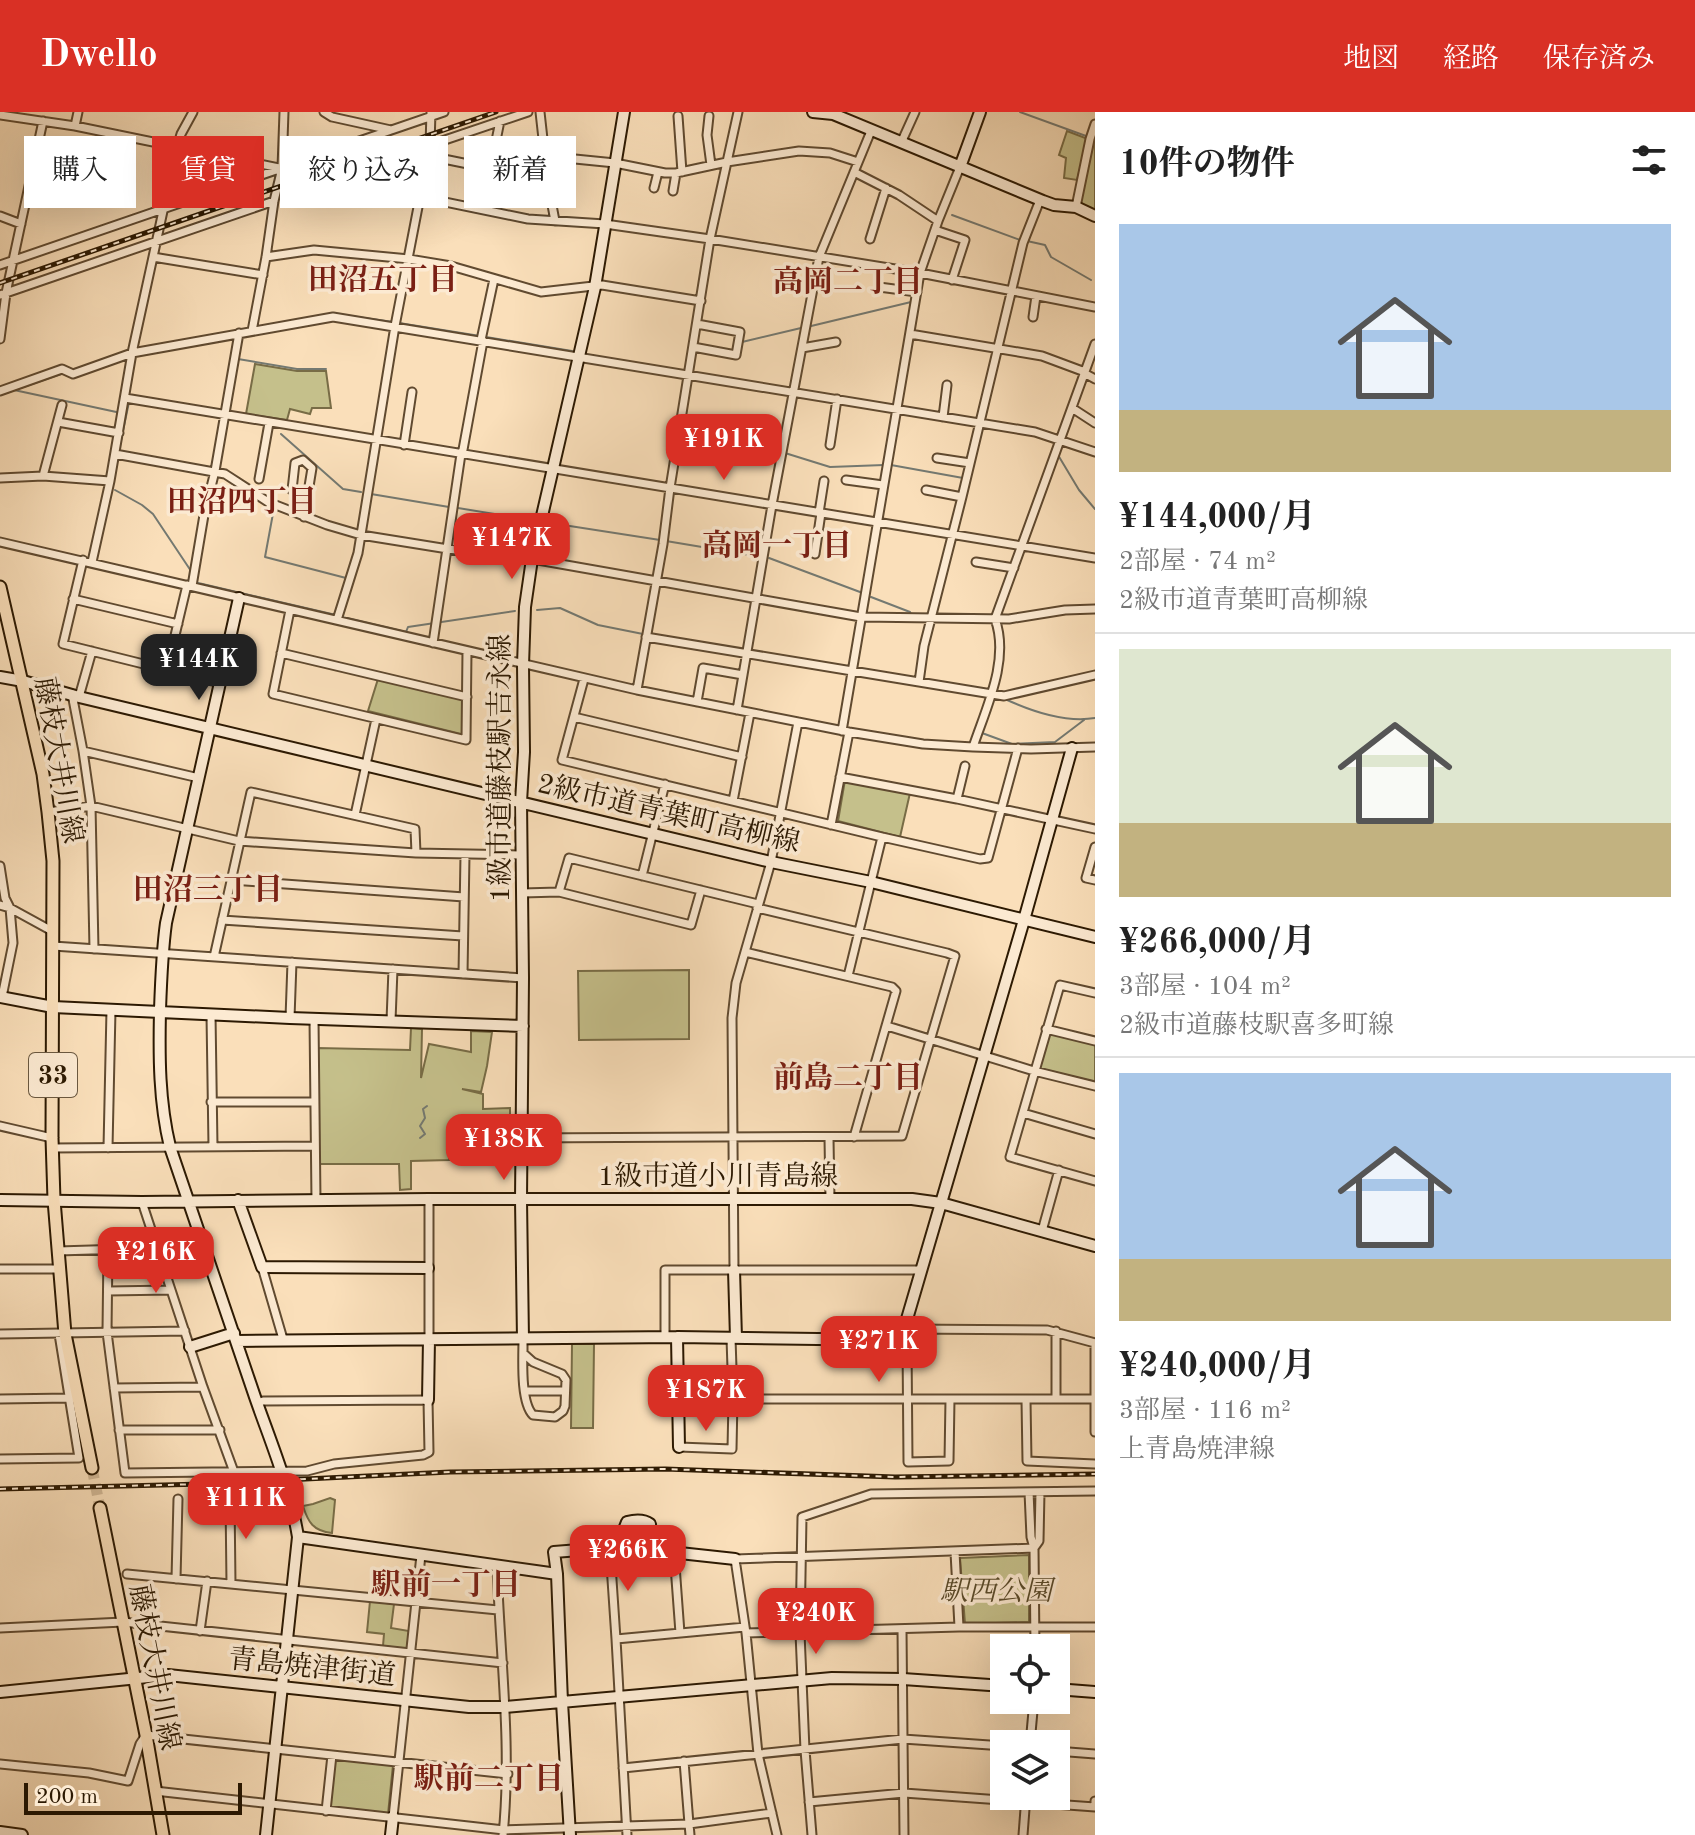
<!DOCTYPE html>
<html lang="ja">
<head>
<meta charset="utf-8">
<style>
	:root { --surface:#fff; --page:#f6f6f6; --text:#222; --muted:#767676; --line:#e0e0e0; --accent:#d93025 }
	body { margin:0; font-family:"Old Standard TT","Noto Serif JP",serif; background:var(--page); color:var(--text); height:100vh; display:flex; flex-direction:column; font-size:30px; white-space:nowrap }
	* { box-sizing:border-box; margin:0 }
	p { font-size:26px; color:var(--muted) }
	.icon { flex:none; width:44px; height:44px; fill:none; stroke:currentColor; stroke-width:2; stroke-linecap:round; stroke-linejoin:round }
	.map { position:relative; flex:1; overflow:hidden }
	.sheet { display:flex; flex-direction:column; background:var(--surface); width:600px }
	.sheet>* { flex:none }
	.banner { position:absolute; left:24px; top:24px; width:760px; height:72px; display:flex; gap:16px }
	.tools { position:absolute; left:990px; top:1522px; display:grid; gap:16px }
	.tools a { display:grid; place-items:center; width:80px; height:80px; border-radius:0px; background:var(--surface); box-shadow:0 8px 32px #0002; font-size:40px }
	.scale { position:absolute; left:24px; bottom:20px; width:218px; box-sizing:border-box; padding-left:8px; border:4px solid #2c1902; border-top:0; font-size:22px; line-height:28px; white-space:nowrap; color:#2c1902; -webkit-text-stroke:6px #fcead2; paint-order:stroke }
	.price { position:absolute; translate:-50% -68px; padding:0 18px; border-radius:16px; background:var(--accent); color:#fff; font-size:26px; line-height:52px; filter:drop-shadow(0 2px 4px #0008) }
	.price::after { content:''; position:absolute; left:50%; top:48px; width:24px; height:18px; margin-left:-12px; background:inherit; clip-path:polygon(0 0,100% 0,50% 100%) }
	.price.current { background:#222; color:#fff }
	ul { padding:0; list-style:none }
	li { display:grid; align-content:center; gap:16px; height:424px; padding:0 24px }
	li+li { border-top:2px solid var(--line) }
	li span { display:grid; place-items:center; height:248px; border-radius:0px; color:#555 }
	li>.icon { margin-inline-start:auto }
	span .icon { width:144px; height:144px; fill:#fffc; stroke-width:1 }
	li b { font-size:34px }
	h2 { display:flex; justify-content:space-between; align-items:center; height:96px; padding:0 24px; font-size:34px }
	.chip { padding:0 28px; border-radius:0px; background:var(--surface); box-shadow:0 8px 32px #0002; font-size:28px; line-height:72px }
	.chip.current { background:var(--accent); color:#fff }
	header { display:flex; align-items:center; gap:48px; box-sizing:border-box; height:112px; padding:0 40px; background:var(--accent); color:#fff }
	header strong { font-size:38px }
	nav { display:flex; gap:44px; margin-inline-start:auto; font-size:28px }
	main { display:flex; flex:1; min-height:0 }
	.map>svg:first-child { display:block }
</style>
</head>
<body>
<header>
<strong>Dwello</strong>
<nav><a>地図</a><a>経路</a><a>保存済み</a></nav>
</header>
<main>
<div class="map">
<svg width="1095" height="1723" viewBox="0 0 1095 1723">
	<rect width="100%" height="100%" fill="#fadfba"/>
	<filter id="stains"><feTurbulence type="fractalNoise" baseFrequency=".0025" numOctaves="4"/><feColorMatrix values="0 0 0 0 .2 0 0 0 0 .09 0 0 0 0 .02 0 0 0 .5 -.17"/></filter>
	<radialGradient id="worn" r=".72"><stop offset=".6" stop-color="#630" stop-opacity="0"/><stop offset="1" stop-color="#630" stop-opacity=".3"/></radialGradient>
	<path fill="#c5c08b" stroke="#786c46" stroke-width="2" d="M1067 19 1088 27 1077 68 1064 66 1066 46 1059 43Z
		M1094 29H1095V100L1079 93Z
		M255 252 297 259H326L331 296H312L310 302 290 297 287 308 246 302Z
		M378 567 464 588 465 619 461 622 368 599Z
		M845 668 910 681 900 725 838 709Z
		M689 858V927L579 928 578 859Z
		M411 916 422 917 421 966 429 932 471 940V919L492 920 487 954 481 980 462 977 483 982V997L510 996V1010H483L484 1028 490 1029V1038H449V1048L411 1049V1077L400 1078 399 1052H318V936L410 938Z
		M1048 921 1095 931V970L1038 956Z
		M572 1232H594L593 1316H571Z
		M330 1386 335 1388 332 1421C313 1419 308 1410 303 1394L313 1392Z
		M1029 1443V1510L965 1512 960 1446Z
		M370 1489 394 1492 391 1516 409 1519 407 1537 383 1534 384 1522 367 1520Z
		M335 1647 393 1653 388 1702 330 1696Z"/>
	<g fill="none" stroke-linecap="round" stroke-linejoin="round">
		<path stroke="#747971" stroke-width="2" d="M1020 0 1086 24
			M952 103 1020 128
			M1027 129 1045 133 1051 145 1091 168
			M270 143 271 140 293 138
			M336 202 393 210
			M399 211 480 224
			M807 215 911 190
			M486 225 572 239
			M742 230 801 216
			M135 237 223 221
			M238 247 297 257H326
			M70 259 106 247
			M14 278 121 301
			M0 283 64 261
			M171 297 221 306
			M228 307 243 309
			M686 320 748 329 779 339
			M281 322 343 377 361 380
			M119 338 129 290
			M785 341 830 355 884 353
			M1058 343 1079 378 1095 397
			M891 353 963 366
			M115 378 142 393 153 402 191 459
			M371 382 449 395
			M274 396 265 445 346 466
			M458 396 537 409
			M544 410 660 428
			M666 429 756 444
			M769 446 860 480
			M194 470 336 503
			M871 485 910 500 912 504
			M537 498 560 496 598 513 643 522
			M342 505 406 520 408 515 515 499
			M1005 587C1033 600 1065 611 1095 606
			M982 621 1012 632 1055 630 1084 608
			M420 1026 425 1022 420 1014 425 1006 423 997 427 994"/>
		<path stroke="#d1b795" stroke-width="11" stroke-dasharray="11 5.5" stroke-linecap="butt" d="M92 1356 100 1396"/>
		<defs>
			<path id="street" d="M324 0 332 5 391 18
				M540 0 548 72 555 109
				M0 3 75 14 528 107 605 112 710 127 920 161 1095 195
				M678 4 682 60
				M709 4 707 23 711 53
				M75 14 78 0
				M901 31 915 0
				M429 44 473 53
				M545 44 615 51 665 61H676L727 50 799 39 830 41 858 50
				M854 60 899 83 938 109
				M317 63 324 45 330 39 444 0
				M340 67 430 33 528 0
				M654 76 658 60
				M673 79 676 61
				M1076 95 1090 27 1095 12
				M482 97 500 9
				M0 104 21 112
				M935 118 965 128 952 168
				M870 127 886 76
				M153 145 263 163
				M266 145 314 138 409 147 451 154 541 180 602 173 701 189
				M0 153 282 56
				M879 175 917 180
				M0 183 6 181 43 9
				M1033 205 1036 184
				M252 219 266 145 274 89 282 56 284 0
				M910 222 1042 244 1085 260
				M0 227 6 181 274 89
				M481 228 494 167
				M693 235 736 243 740 220 697 212
				M802 236 836 230
				M1084 261 1095 267
				M0 279 62 257 73 262 132 241 333 205 1035 320 1095 340
				M125 286 1095 446
				M1072 296 1095 311
				M943 305 947 273
				M58 310 119 321
				M404 333 412 280
				M830 333 837 287
				M115 342 225 362 268 390 327 413 361 423 448 437 532 447 861 505 1009 507 1065 498 1095 497
				M462 343 483 229
				M937 346 970 351
				M43 364 62 293
				M0 366 43 364 110 369
				M259 367 269 311
				M846 368 883 373
				M926 378 962 385
				M819 401 824 369
				M304 405 312 356 303 348 295 351 292 378 308 382
				M0 430 637 578 849 620 923 632 973 635 1031 637 1095 635
				M815 442 821 401
				M83 448 63 532 220 571
				M92 450 110 369 132 241 177 35 181 22 193 0
				M976 450 1014 456
				M192 474 204 403 215 359 239 221
				M73 487 178 512
				M290 498 273 582 466 628 467 539
				M337 508 358 441 395 214 430 33 431 0
				M646 525 1004 584 1095 563
				M433 531 461 342
				M281 541 467 585
				M167 557 187 473
				M584 567 562 648 882 725 980 747 988 746 1018 636
				M919 570 924 534 962 385 1023 131 1040 88
				M637 578 663 432 670 376 710 127 738 0
				M72 582 83 639 91 694 94 837
				M79 585 92 539
				M697 590 703 556 743 563
				M737 598 772 393 819 145 871 19
				M574 605 742 645
				M842 619 920 161 938 109 960 55
				M973 635C986 596 1010 548 995 507L1095 232
				M83 639 199 666
				M840 665 957 687 1095 717
				M957 687 965 654
				M733 689 750 601
				M48 700 91 694 239 729 416 741 521 743
				M355 703 376 607
				M831 713 849 620
				M1095 735 1086 766 1095 768
				M0 754 5 786 10 796 13 831 2 885
				M642 764 665 672
				M231 768 464 785
				M559 780 569 746 758 792
				M522 781 559 780 691 813 701 778
				M0 793 10 796 52 819
				M222 808 463 824
				M53 834 523 866
				M745 840 892 875 896 879 854 1025
				M214 845 251 680 415 717 416 741
				M463 862 465 743
				M848 864 882 725
				M1095 881 1060 873 1010 1045 1095 1069
				M211 903 213 1034
				M290 906 292 850
				M314 907 316 1089
				M391 909 393 857
				M887 914 1034 959 1095 974
				M1046 917 1095 929
				M211 990H314
				M1023 1001 1095 1022
				M0 1014 52 1026
				M521 1026 902 1024 955 844 947 841 757 796
				M829 1026 830 1087
				M52 1036 314 1034
				M108 1036 111 898
				M429 1087V1227
				M142 1090 203 1275 234 1360
				M1042 1119 1059 1058
				M108 1138 107 1220 125 1361 307 1359 334 1352 423 1343 429 1340 428 1288 263 1289 257 1291
				M58 1139 157 1136
				M262 1155 283 1227
				M0 1157H59
				M734 1158 732 906 736 871 771 750 798 610
				M108 1179 171 1178
				M904 1217 1047 1218 1095 1231V1320
				M0 1222 185 1219
				M902 1224 907 1231 908 1350 949 1349 950 1287
				M665 1225V1158H921
				M523 1227V1241L533 1250 562 1262 566 1268 565 1294 563 1299 555 1305 533 1303C520 1290 523 1245 523 1227
				M114 1276 203 1275
				M525 1279H565
				M0 1287 70 1286
				M679 1287H1095
				M1056 1287V1219
				M1026 1288 1027 1349 1095 1352
				M119 1318H220
				M679 1335 732 1337 733 1287 731 1226
				M0 1347 79 1346 59 1222
				M1029 1380 1031 1425 1034 1436 1035 1536
				M230 1387 231 1472
				M1034 1436 1039 1429 1040 1380
				M610 1438 616 1527 627 1723
				M674 1440 680 1521
				M955 1440 959 1515
				M497 1454C500 1544 512 1633 503 1723
				M127 1462 498 1498
				M176 1467 178 1387
				M0 1516 123 1510 503 1551
				M200 1519 207 1469
				M746 1521 959 1515H1095
				M616 1527 745 1515
				M1030 1632 1034 1588
				M1056 1639 1095 1642
				M684 1649 689 1712 772 1701
				M0 1652 89 1661 128 1669 140 1632 146 1623 508 1662
				M623 1656 903 1627 902 1517
				M155 1679 504 1718 689 1712 690 1723
				M809 1690 904 1681 1095 1695V1689
				M326 1699 332 1643
				M393 1705 421 1443
				M777 1723 758 1642 746 1521 735 1447 1034 1436
				M812 1723 805 1638 800 1521 802 1405 871 1382 1095 1379
				M904 1723 903 1627 1004 1634
				M1023 1723 1026 1684"/>
			<path id="secondary" d="M813 0 833 2 1043 89 1054 93 1076 95 1095 104
				M960 55 980 0
				M239 486 166 811C162 840 161 869 160 898 159 945 159 989 170 1035 198 1118 226 1201 255 1285 271 1331 290 1375 298 1425L266 1723
				M0 565 23 569 79 585 771 750 871 770 1095 825
				M0 885 53 895 290 906 523 914
				M0 1088 142 1090 429 1087H912L941 1091 1095 1134
				M238 1088 262 1155 428 1156
				M734 1158 736 1226
				M677 1225 679 1335
				M523 1227 521 1088 523 866 521 690 524 640 523 553 525 495 532 447 595 175 624 0
				M236 1229 677 1225 893 1228 902 1224 1024 808 1072 636
				M190 1235 234 1221
				M428 1288 429 1227
				M298 1425 557 1462
				M624 1438 625 1415 627 1410C635 1408 643 1407 650 1412L652 1438
				M1056 1577 1095 1580
				M0 1580 168 1563 469 1595H505L832 1566 903 1567 1004 1574
				M0 1720 22 1723
				M391 1723 393 1705
				M570 1723 562 1590 557 1462 554 1440 592 1437 652 1438 735 1447"/>
			<path id="primary" d="M0 475 43 662 48 700 53 749 52 1026 54 1088 65 1222 92 1356
				M100 1396 146 1623 163 1723"/>
		</defs>
		<use href="#street" stroke="#604a30" stroke-width="11"/>
		<use href="#secondary" stroke="#2c1902" stroke-width="14"/>
		<use href="#primary" stroke="#2c1902" stroke-width="15"/>
		<use href="#street" stroke="#fcead2" stroke-width="7"/>
		<use href="#secondary" stroke="#fcead2" stroke-width="10"/>
		<use href="#primary" stroke="#fadfba" stroke-width="11"/>
		<defs>
			<path id="rail" d="M0 171 496 0
				M0 1377 204 1372 450 1360 665 1357 895 1365 1095 1362"/>
		</defs>
		<use href="#rail" stroke="#2c1902" stroke-width="5"/>
		<use href="#rail" stroke="#fcead2" stroke-width="2" stroke-dasharray="6" stroke-linecap="butt"/>
	</g>
	<g text-anchor="middle" stroke-width="7" stroke-linejoin="round" paint-order="stroke">
		<rect fill="#fcead2" stroke="#6a5840" stroke-width="2" x="29" y="941" width="48" height="44" rx="6"/>
		<g font-size="26" font-weight="bold" fill="#2c1902">
			<text x="53" y="972">33</text>
		</g>
		<g font-size="28" fill="#2c1902" stroke="#fcead2">
			<text transform="translate(60 648) rotate(80)" y="10">藤枝大井川線</text>
			<text transform="translate(499 656) rotate(-90)" y="10">1級市道藤枝駅吉永線</text>
			<text transform="translate(669 700) rotate(13)" y="10">2級市道青葉町高柳線</text>
			<text x="718" y="1073">1級市道小川青島線</text>
			<text transform="translate(312 1554) rotate(6)" y="10">青島焼津街道</text>
			<text transform="translate(156 1555) rotate(79)" y="10">藤枝大井川線</text>
		</g>
		<g font-size="28" font-style="italic" fill="#5a4b2b" stroke="#fcead2">
			<text x="996" y="1488">駅西公園</text>
		</g>
		<g font-size="30" font-weight="bold" fill="#7a1f14" stroke="#fcead2">
			<text x="383" y="177">田沼五丁目</text>
			<text x="848" y="179">高岡二丁目</text>
			<text x="242" y="399">田沼四丁目</text>
			<text x="777" y="443">高岡一丁目</text>
			<text x="208" y="787">田沼三丁目</text>
			<text x="848" y="975">前島二丁目</text>
			<text x="446" y="1482">駅前一丁目</text>
			<text x="489" y="1676">駅前二丁目</text>
		</g>
	</g>
	<rect width="100%" height="100%" filter="url(#stains)"/>
	<rect width="100%" height="100%" fill="url(#worn)"/>
</svg>
<div class="tools">
<a><svg class="icon" aria-label="locate" viewBox="0 0 24 24"><circle cx="12" cy="12" r="6"/><path d="M12 2v4M12 18v4M2 12h4M18 12h4"/></svg></a>
<a><svg class="icon" aria-label="layers" viewBox="0 0 24 24"><path d="M12 4l9 5-9 5-9-5zM3 14l9 5 9-5"/></svg></a>
</div>
<div class="scale">200 m</div>
<b class="price" style="left:724px;top:370px">¥191K</b>
<b class="price" style="left:512px;top:469px">¥147K</b>
<b class="price current" style="left:199px;top:590px">¥144K</b>
<b class="price" style="left:504px;top:1070px">¥138K</b>
<b class="price" style="left:156px;top:1183px">¥216K</b>
<b class="price" style="left:879px;top:1272px">¥271K</b>
<b class="price" style="left:706px;top:1321px">¥187K</b>
<b class="price" style="left:246px;top:1429px">¥111K</b>
<b class="price" style="left:628px;top:1481px">¥266K</b>
<b class="price" style="left:816px;top:1544px">¥240K</b>
<div class="banner">
<a class="chip">購入</a>
<a class="chip current">賃貸</a>
<a class="chip">絞り込み</a>
<a class="chip">新着</a>
</div>
</div>
<section class="sheet">
<h2>10件の物件<svg class="icon" aria-label="filters" viewBox="0 0 24 24"><path d="M4 7h16M4 17h16"/><circle cx="9" cy="7" r="2"/><circle cx="15" cy="17" r="2"/></svg></h2>
<ul>
<li><span style="background:linear-gradient(#a9c7e8 75%,#c2b280 0)"><svg class="icon" aria-label="home" viewBox="0 0 24 24"><path d="M3 11l9-7 9 7M6 9v11h12V9"/></svg></span><div><b>¥144,000/月</b><p>2部屋 · 74 m²</p><p>2級市道青葉町高柳線</p></div></li>
<li><span style="background:linear-gradient(#dfe7d0 70%,#c2b280 0)"><svg class="icon" aria-label="home" viewBox="0 0 24 24"><path d="M3 11l9-7 9 7M6 9v11h12V9"/></svg></span><div><b>¥266,000/月</b><p>3部屋 · 104 m²</p><p>2級市道藤枝駅喜多町線</p></div></li>
<li><span style="background:linear-gradient(#a9c7e8 75%,#c2b280 0)"><svg class="icon" aria-label="home" viewBox="0 0 24 24"><path d="M3 11l9-7 9 7M6 9v11h12V9"/></svg></span><div><b>¥240,000/月</b><p>3部屋 · 116 m²</p><p>上青島焼津線</p></div></li>
</ul>
</section>
</main>
</body>
</html>
